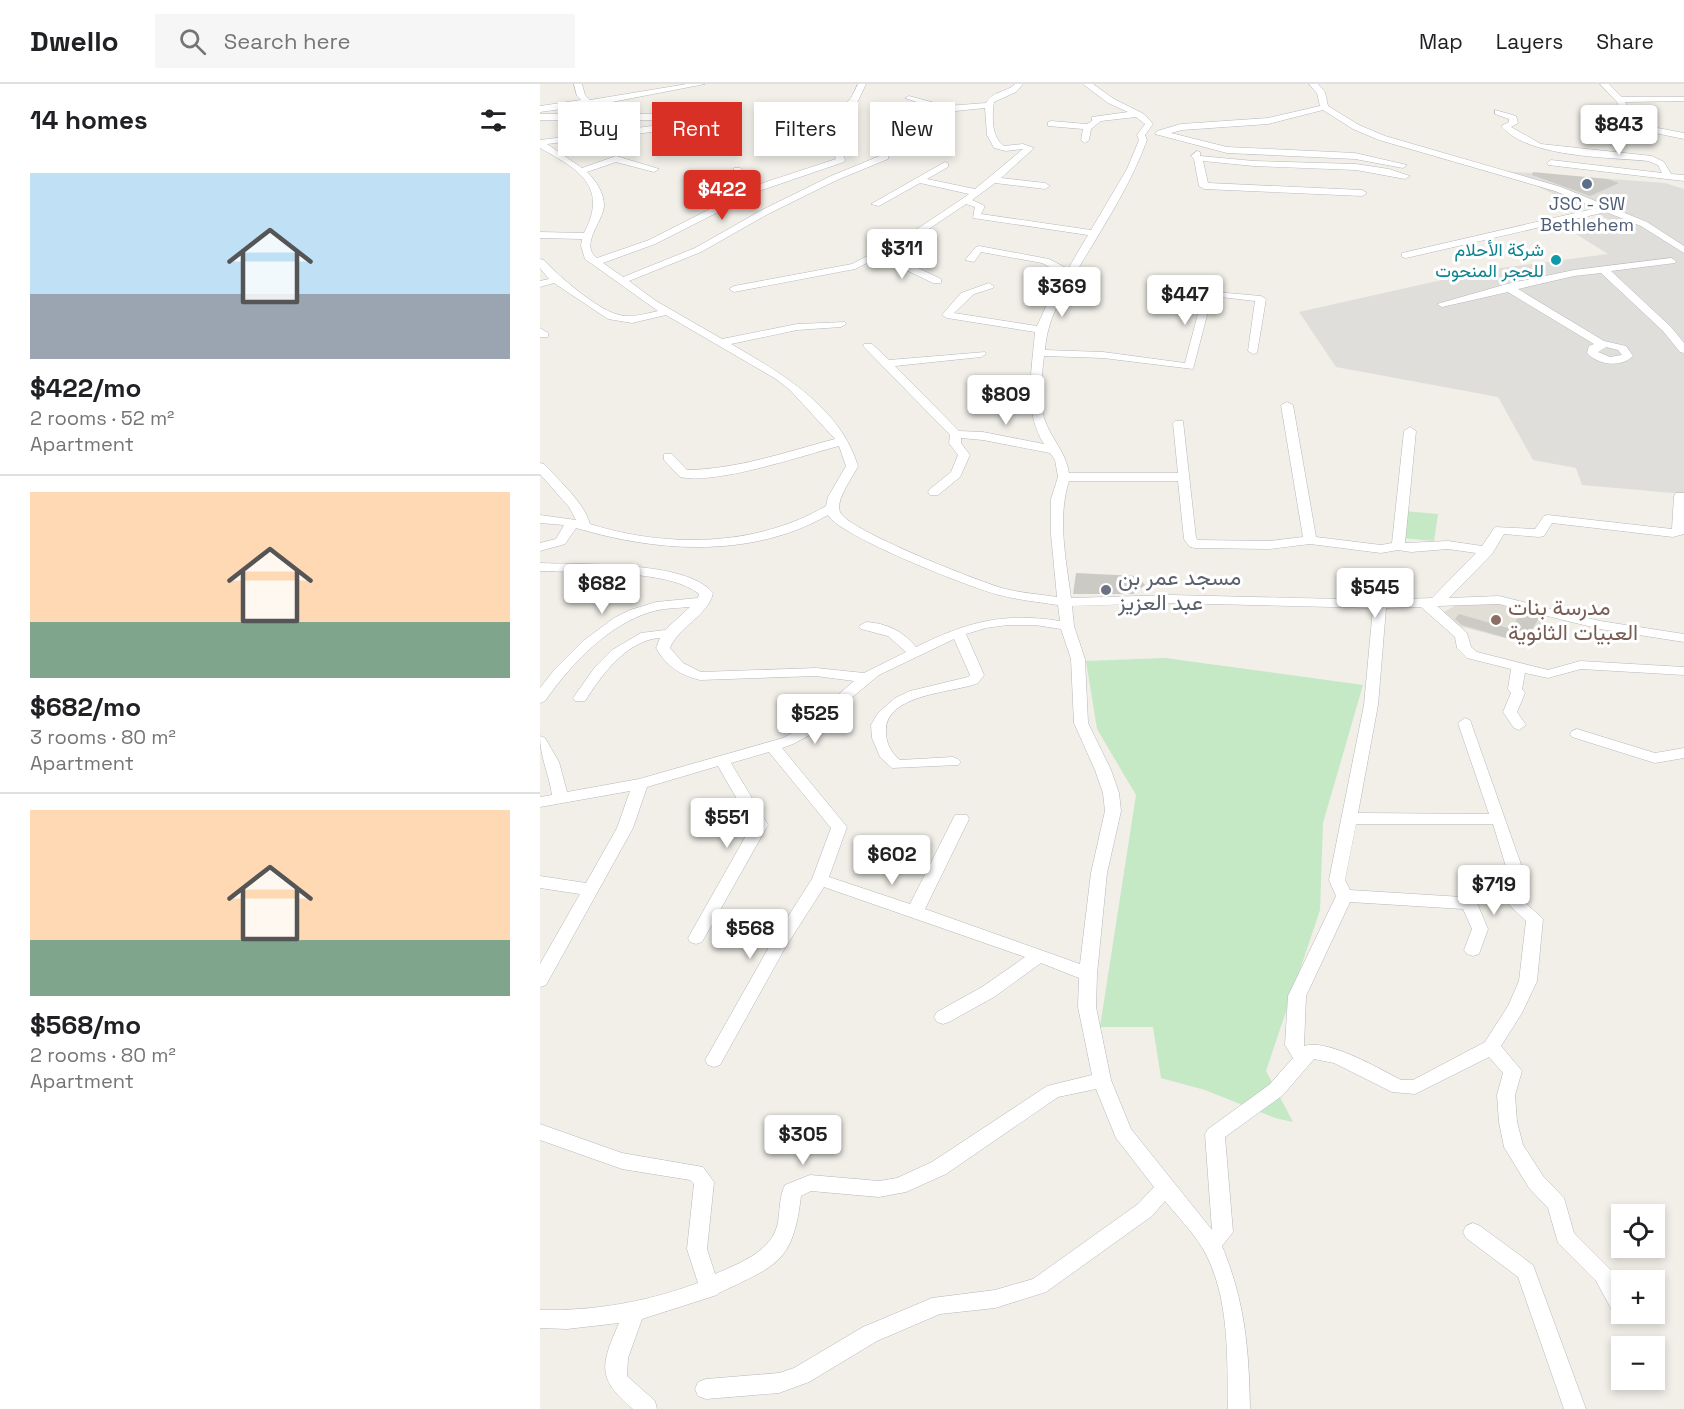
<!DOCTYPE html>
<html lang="en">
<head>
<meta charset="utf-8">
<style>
	:root { --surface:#fff; --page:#f6f6f6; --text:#202124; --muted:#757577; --line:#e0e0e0; --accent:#d93025 }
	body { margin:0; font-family:"Space Grotesk",Vazirmatn,sans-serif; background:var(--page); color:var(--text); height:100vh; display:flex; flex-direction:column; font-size:22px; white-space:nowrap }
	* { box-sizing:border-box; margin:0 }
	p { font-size:20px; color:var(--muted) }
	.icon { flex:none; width:33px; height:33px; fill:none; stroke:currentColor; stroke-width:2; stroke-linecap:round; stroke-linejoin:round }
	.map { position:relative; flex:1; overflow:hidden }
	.side { display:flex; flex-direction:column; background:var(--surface); width:540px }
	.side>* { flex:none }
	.banner { position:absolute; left:18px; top:18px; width:570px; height:54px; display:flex; gap:12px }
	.tools { position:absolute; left:1071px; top:1120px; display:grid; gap:12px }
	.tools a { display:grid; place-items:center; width:54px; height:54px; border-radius:0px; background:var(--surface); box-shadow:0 3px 9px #0003; font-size:30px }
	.price { position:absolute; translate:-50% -51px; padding:0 14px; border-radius:6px; background:#fff; color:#222; font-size:20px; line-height:39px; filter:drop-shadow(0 2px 3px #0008) }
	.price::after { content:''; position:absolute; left:50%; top:36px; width:18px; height:14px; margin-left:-9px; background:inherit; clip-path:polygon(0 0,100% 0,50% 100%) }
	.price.selected { background:var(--accent); color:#fff }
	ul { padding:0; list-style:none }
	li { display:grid; align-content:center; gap:12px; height:318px; padding:0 30px }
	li+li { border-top:2px solid var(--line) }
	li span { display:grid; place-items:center; height:186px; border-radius:0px; color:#555 }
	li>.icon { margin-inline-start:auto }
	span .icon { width:108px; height:108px; fill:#fffc; stroke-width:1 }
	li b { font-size:26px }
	h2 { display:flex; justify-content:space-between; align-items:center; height:72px; padding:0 30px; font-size:26px }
	.tag { padding:0 21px; border-radius:0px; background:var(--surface); box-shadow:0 3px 9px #0003; font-size:21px; line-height:54px }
	.tag.selected { background:var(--accent); color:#fff }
	header { display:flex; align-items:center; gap:36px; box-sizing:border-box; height:84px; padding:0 30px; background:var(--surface); border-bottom:2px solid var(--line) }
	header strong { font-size:28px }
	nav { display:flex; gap:33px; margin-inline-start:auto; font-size:21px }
	.search { width:420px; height:54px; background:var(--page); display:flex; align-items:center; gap:15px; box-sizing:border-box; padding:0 21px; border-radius:0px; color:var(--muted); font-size:22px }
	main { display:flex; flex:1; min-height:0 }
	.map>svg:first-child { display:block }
</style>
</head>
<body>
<header>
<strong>Dwello</strong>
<div class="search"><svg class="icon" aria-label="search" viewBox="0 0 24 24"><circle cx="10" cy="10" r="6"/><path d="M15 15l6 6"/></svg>Search here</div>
<nav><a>Map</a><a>Layers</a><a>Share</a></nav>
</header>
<main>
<section class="side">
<h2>14 homes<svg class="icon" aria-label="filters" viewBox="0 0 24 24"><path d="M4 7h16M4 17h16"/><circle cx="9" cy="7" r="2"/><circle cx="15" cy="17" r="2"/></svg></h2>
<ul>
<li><span style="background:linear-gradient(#bfe0f5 65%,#9aa5b1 0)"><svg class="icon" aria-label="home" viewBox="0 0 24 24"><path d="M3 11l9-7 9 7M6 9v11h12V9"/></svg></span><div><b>$422/mo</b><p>2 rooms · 52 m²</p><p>Apartment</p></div></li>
<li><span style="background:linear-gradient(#ffd9b3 70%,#7fa58c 0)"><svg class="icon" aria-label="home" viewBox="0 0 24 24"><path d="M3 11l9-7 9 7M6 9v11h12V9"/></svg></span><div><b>$682/mo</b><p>3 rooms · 80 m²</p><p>Apartment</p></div></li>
<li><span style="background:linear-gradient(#ffd9b3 70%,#7fa58c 0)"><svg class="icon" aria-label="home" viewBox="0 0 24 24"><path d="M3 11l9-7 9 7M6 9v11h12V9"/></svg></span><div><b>$568/mo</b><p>2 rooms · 80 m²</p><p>Apartment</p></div></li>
</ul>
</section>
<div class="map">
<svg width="1144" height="1325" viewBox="0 0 1144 1325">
	<rect width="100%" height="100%" fill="#f1efe8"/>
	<path fill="#e0deda" d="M964 87 1125 99 1144 105V410L1042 401 1036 384 993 376 958 313 796 283 759 228 946 186 1068 170 1036 150 1074 138Z"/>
	<path fill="#e1ded6" d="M957 518 1008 532 996 562 911 540 900 530 918 520Z"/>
	<path fill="#c5e8c5" d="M864 427 898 430 894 457 862 454Z
		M625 574 823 601 783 739 780 826 726 987 753 1038 735 1034 665 1006 621 994 613 943H560L596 711 557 645 546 577Z"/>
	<path fill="#cccac5" d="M993 88 1067 95 1079 99 1050 112 992 91Z
		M536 489 597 492 605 501 593 510H533Z
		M981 529 999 534 984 559 922 541 915 535 919 530 971 545Z"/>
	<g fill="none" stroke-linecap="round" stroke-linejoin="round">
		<defs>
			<path id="minor" d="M34 0H42L45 11 50 16 147 0H165L72 18 0 28V22L41 16 37 12Z
				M318 0H326L318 17 306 28 310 41 296 53 305 76 304 78 222 106 115 160 63 179 83 193 155 164 222 126 291 92 342 71H348V75L297 96 228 130 161 168 89 197 116 217 182 255 257 240 305 238 306 240 301 243 257 246 191 260C241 289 300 323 318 382 313 393 295 416 300 428 307 446 438 497 462 504 480 509 499 510 517 513L511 450V415L518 393 515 376 510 369 443 356 421 354V359L430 371 420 393 398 411H390L388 408 390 405 411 388 418 371 409 359 410 351 323 262 324 260H332L349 276 445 268 446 270 441 273 355 282 419 347 443 348 504 360C483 327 492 286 495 248L407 234 402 231 421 209 449 199 454 202 453 204 434 210 414 229 497 242 508 218 524 191 502 179 441 168 434 178 425 176 436 163 439 162 509 175 528 185 548 151 433 134 435 123 426 120 374 155 347 169 401 195V199H393L339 173 315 185 194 208 189 205 194 202 312 180 368 151 422 115 429 110 380 99 339 122 331 120 405 78 408 79V83L387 95 435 105 483 65 466 67 454 64 447 51 445 24 406 28 365 14 369 12 406 22 446 19C452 7 466 9 475 0H483L476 8 454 18C452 32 451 53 464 62L483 60 494 64 461 94 505 99 510 102 505 105 455 99 432 116 445 122 441 130 551 146 587 85 599 56 597 51 605 40 596 33 561 37 551 45 549 56 545 59 541 56 543 45 508 42V38L511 37 547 40 552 37V33L588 28 568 19 543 0H553L574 15 604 30 613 40 605 51 607 56C590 103 561 146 535 190 520 215 507 237 505 266L563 268 645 279 664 207 721 212 726 215 717 269 713 270 708 267 715 217 672 212 653 285 563 274 504 272C502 291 498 316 504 334 511 355 526 368 529 389H638L633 339 635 337H643L656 454 658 456 729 457 763 453 741 321 747 318 753 321 776 453 841 461 852 459 864 347 870 343 876 347 865 459 908 457 942 462 955 443 995 445 1004 432 1008 431 1132 445 1134 412 1136 409H1144V450L1133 453 1012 439 1004 452 999 453 964 450 952 470 909 514 959 512 1060 537 1144 550V558L1060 545 959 520 897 522 927 549 931 563 937 568 1008 586 1040 577 1144 583V591L1041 585 1008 594 985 589 982 605 985 609 977 628 986 641 979 646 974 644 963 628 971 609 968 605 971 585 927 574 917 564 915 553 881 523 846 524 838 621 818 729 949 730 918 639 925 634 930 636 983 786 980 814 1003 835 997 897 982 929 961 962 982 987 975 1011 977 1038 983 1061 1003 1092 1024 1114 1034 1149 1070 1185 1082 1204V1230L1073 1228 1056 1197 1018 1159 1008 1124 989 1104 964 1063 959 1038 957 1011 963 989 949 973 875 1010 852 1008 794 979 774 975 743 1011 685 1053 693 1148 682 1162C705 1218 709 1265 710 1325H688C687 1273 690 1212 663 1165 653 1148 638 1133 625 1117L612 1132 506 1208 455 1224 400 1230 337 1257 269 1298 239 1309 166 1315 158 1312 155 1305 158 1298 166 1295 239 1289 254 1284 323 1243 392 1214 455 1206 493 1195 598 1120 614 1103 576 1054 556 1005 518 1013 406 1090 366 1108 339 1113 271 1107 261 1112C253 1179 237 1181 179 1209L177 1211 102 1235 88 1274 87 1292 115 1317 117 1325H93C56 1294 61 1281 79 1239L27 1245 0 1244V1226C55 1227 106 1218 158 1199L147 1165 154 1100 150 1096 82 1085 0 1056V1040L82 1069 163 1083 174 1098 167 1165 175 1190C200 1179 233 1167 238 1138 240 1126 239 1113 245 1101L270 1091 339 1097 357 1094 392 1078 507 1002 552 991 538 923 539 894 501 879 454 913 409 938 403 940 397 938 394 933 397 928 442 903 485 873 284 803 245 864 180 981 174 983 168 981 165 976 168 971 233 856 272 795 291 744 229 668 191 679 228 741 162 858 156 860 150 858 148 854 212 741 178 682 107 703 93 744 6 901 0 903V880L40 810 0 804V792L46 799 77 744 90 707 0 723V713L12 711C9 690 0 673 0 652L5 654 19 678 27 708 99 695 243 654 280 634 300 609 314 597 276 592 160 596C140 591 126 582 116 564L120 554H118C85 558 61 592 45 617H35L33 614 55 583 72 566 101 549 125 546 150 523C138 524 125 524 114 527 69 539 31 580 5 617L0 619V604L15 585 43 557 74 534 90 526 116 518 158 514 159 510C130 485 40 489 0 487V479C41 481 147 476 173 509 168 532 139 542 130 564L143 579 161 588 276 584 324 589 366 568 348 552 321 545 319 542 326 538C346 539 363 547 376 563 427 538 463 528 520 537L518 521C498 518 478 516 459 511 431 504 299 452 288 431 211 475 117 468 36 444L25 460 0 467V459L16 455 24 441 0 439V431L36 436 29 423 0 390V379L4 380C20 398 43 417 50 440 126 464 216 463 286 422L288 413 306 382 299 362C261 372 176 401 140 393L124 376V370H132L147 386C198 385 246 368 295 355L250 306 236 295 126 231 92 239 68 235 14 199 0 203V197L9 195 0 184V175L4 176C18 192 56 224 76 230 90 235 104 230 118 227L45 175 41 162 42 155 0 154V148L44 149C69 102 38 85 0 64V56L128 40 132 43 112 48 7 60 42 84 76 72 119 85 114 88 76 78 47 88C56 97 64 108 64 122 63 138 39 161 57 174L109 156 213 103 194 88V84H200L220 100 296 75 287 52 302 40 298 27 311 14ZM529 397H638L644 455 650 463 655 464 729 465 770 460 841 469 858 466 871 468 908 465 936 469 892 514 840 516 631 511 531 514C526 475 517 434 529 397ZM631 519 833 524 824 621 789 796 796 812 748 912 745 961 753 974 729 1001 668 1045 665 1050 672 1146 591 1045 571 996 556 923 557 890 567 789 581 727 579 709 571 686 548 639 545 575 534 542 532 522ZM468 541H495L521 545 531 575 534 639 555 686 563 709 565 727 551 789 540 880 385 825 429 735 427 731H415L370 820 289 793 307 743 242 664 253 660 290 640 310 615 339 591 414 555 430 591 428 593 370 607 355 614 338 629 331 641 332 654 340 673 352 684 418 681 421 678 418 675 413 673 360 676C351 669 346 659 346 648 344 609 415 609 438 599L444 591 426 550 446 544ZM816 740H953L967 786 964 816 986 837 979 897 968 922 945 958 873 996H861C840 985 787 954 764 962L766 912 810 818 923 825 932 845 924 866 927 870 933 872 939 870 948 845 937 819 941 789 939 785H927L922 813 810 806 805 796Z
				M769 0H778L785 8 788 22 819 41 845 52 1021 103 1107 138 1144 162V169L1101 142 1066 128 866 174 862 173V169L1057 124 1015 107 839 56 813 45 783 26 728 40 642 46 631 49 687 63 815 69 867 81 863 84 815 75 687 69 615 50 617 47 641 40 728 34 780 22 777 9Z
				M1060 0H1069L1082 13H1144V17L1085 18 1097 40 1144 49V55L1091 44 1077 18Z
				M955 26 976 32 978 39 971 43 1001 60 1112 72 1124 78 1131 90 1144 91V97L1008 81 1007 79 1011 76 1122 89 1118 81 1108 77C1068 73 988 74 961 42L969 38V35L955 30Z
				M0 30H118L122 33 118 36H0Z
				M657 67 660 68V72L714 77 816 80 849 85 870 92 865 95 816 86 714 82 663 77 668 99 822 106 827 109 822 112 664 105 659 102 654 75 651 72Z
				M1131 174 1136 177 1135 179 1071 187 1131 243 1144 259V269L1140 268 1123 247 1061 189 1034 192 978 205 1064 257 1086 262 1093 272C1081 284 1058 281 1047 269L1049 262 1054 260 968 208 902 223 897 220 967 200 1034 186ZM1066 263 1078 266 1082 271 1070 273 1058 268Z
				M0 244 8 249V253H0Z
				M1037 645 1115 669 1144 664V674L1115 679 1032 653 1030 650 1032 647Z
				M933 1139 940 1142 993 1181 1046 1325H1024L978 1193 926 1154 923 1148 926 1142Z"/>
		</defs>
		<use href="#minor" stroke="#b5b8bc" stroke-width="1"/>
		<use href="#minor" fill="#fff" fill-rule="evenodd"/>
	</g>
	<circle fill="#5c6f8a" stroke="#fff" stroke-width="2" cx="1047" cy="100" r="6"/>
	<circle fill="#0f9aa8" stroke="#fff" stroke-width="2" cx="1016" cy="176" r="6"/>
	<circle fill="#6b7280" stroke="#fff" stroke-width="2" cx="566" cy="506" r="6"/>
	<circle fill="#8d6e63" stroke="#fff" stroke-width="2" cx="956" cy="536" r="6"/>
	<g text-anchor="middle" stroke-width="6" stroke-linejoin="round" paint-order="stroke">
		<g font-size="18" fill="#4e5e75" stroke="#fff">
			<text x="1047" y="126">JSC - SW<tspan x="1047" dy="21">Bethlehem</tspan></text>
		</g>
		<g font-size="18" fill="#0d838f" stroke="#fff" text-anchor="end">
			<text x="1004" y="172">شركة الأحلام<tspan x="1004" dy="21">للحجر المنحوت</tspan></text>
		</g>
		<g font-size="22" fill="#5b616d" stroke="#fff" text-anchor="start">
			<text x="578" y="501">مسجد عمر بن<tspan x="578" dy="25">عبد العزيز</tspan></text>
		</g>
		<g font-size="22" fill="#785e54" stroke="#fff" text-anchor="start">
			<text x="968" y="531">مدرسة بنات<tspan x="968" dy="25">العبيات الثانوية</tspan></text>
		</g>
	</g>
</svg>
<div class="tools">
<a><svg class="icon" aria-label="locate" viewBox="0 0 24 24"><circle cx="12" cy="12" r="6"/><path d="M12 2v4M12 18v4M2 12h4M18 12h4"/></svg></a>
<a>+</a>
<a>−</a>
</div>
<b class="price" style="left:1079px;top:72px">$843</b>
<b class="price selected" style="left:182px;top:137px">$422</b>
<b class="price" style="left:362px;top:196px">$311</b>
<b class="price" style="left:522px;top:234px">$369</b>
<b class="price" style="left:645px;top:242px">$447</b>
<b class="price" style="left:466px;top:342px">$809</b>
<b class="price" style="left:62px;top:531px">$682</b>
<b class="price" style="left:835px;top:535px">$545</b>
<b class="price" style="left:275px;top:661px">$525</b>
<b class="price" style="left:187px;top:765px">$551</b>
<b class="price" style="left:352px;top:802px">$602</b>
<b class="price" style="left:954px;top:832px">$719</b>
<b class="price" style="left:210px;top:876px">$568</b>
<b class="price" style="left:263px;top:1082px">$305</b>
<div class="banner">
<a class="tag">Buy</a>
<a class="tag selected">Rent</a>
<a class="tag">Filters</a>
<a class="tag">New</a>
</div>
</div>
</main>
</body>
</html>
